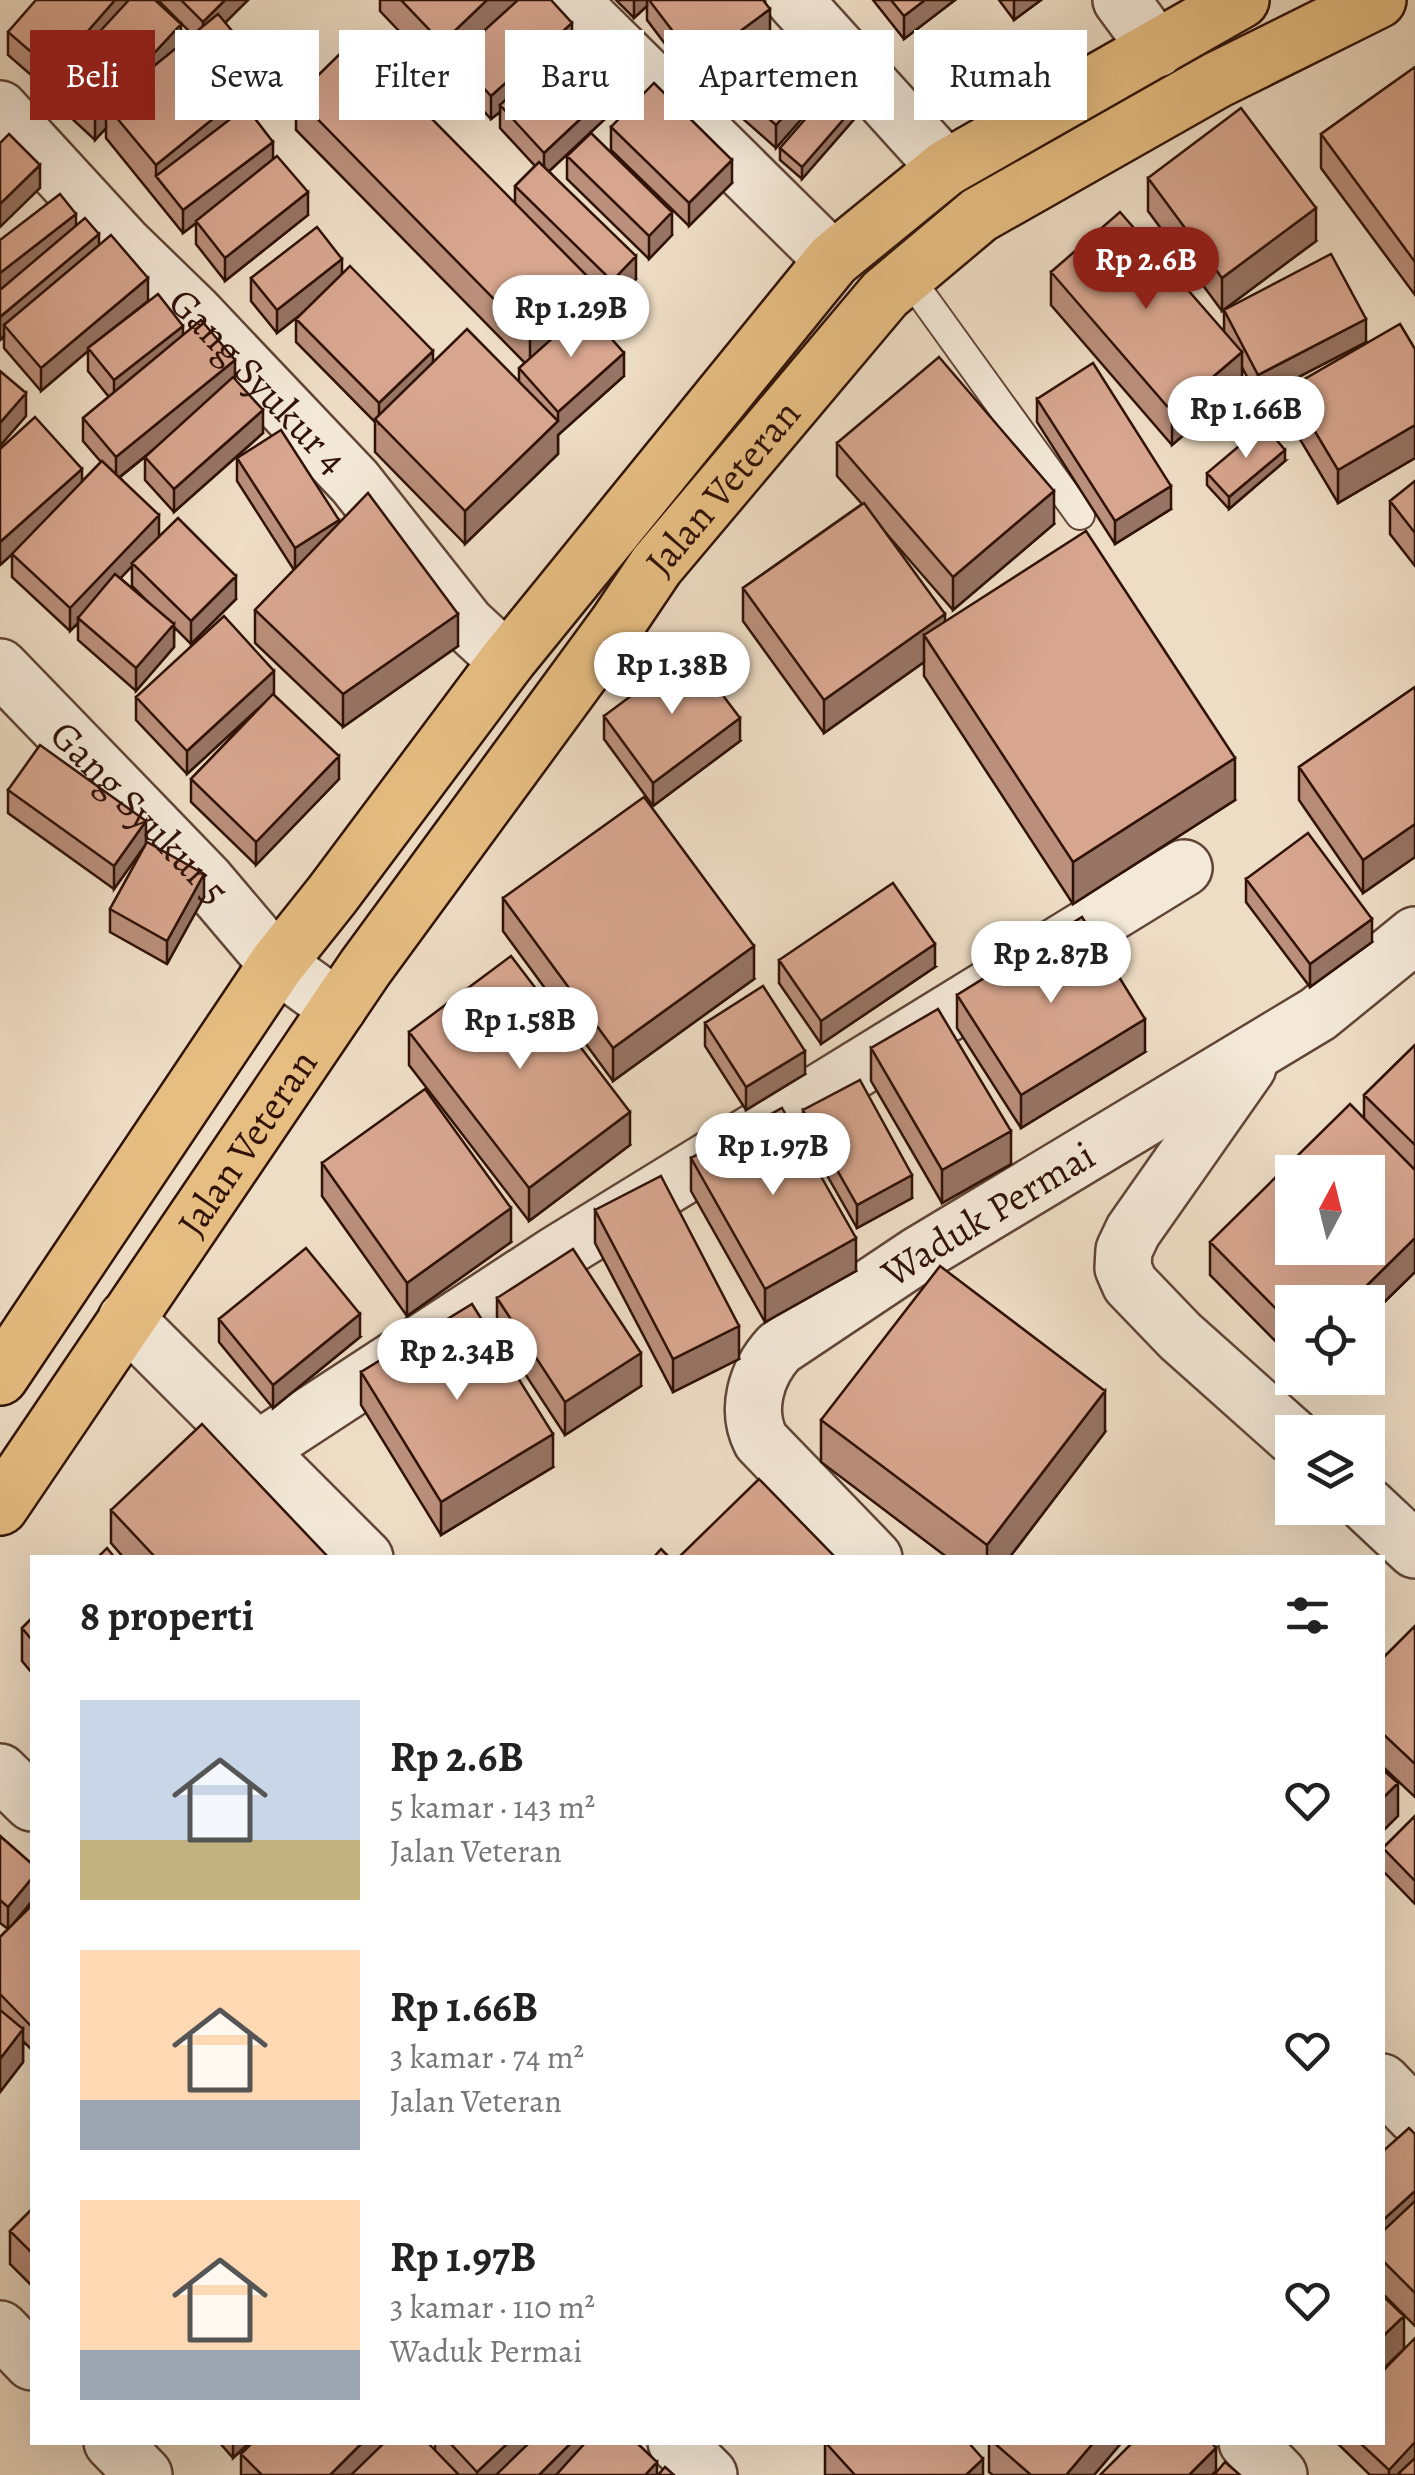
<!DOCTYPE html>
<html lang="id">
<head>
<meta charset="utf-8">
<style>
	:root { --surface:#fff; --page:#f6f6f6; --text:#222; --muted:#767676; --accent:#8f2418 }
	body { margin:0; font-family:Alegreya,serif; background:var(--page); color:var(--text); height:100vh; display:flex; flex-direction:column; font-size:38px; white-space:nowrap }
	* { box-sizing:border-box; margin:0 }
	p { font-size:32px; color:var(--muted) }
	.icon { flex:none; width:55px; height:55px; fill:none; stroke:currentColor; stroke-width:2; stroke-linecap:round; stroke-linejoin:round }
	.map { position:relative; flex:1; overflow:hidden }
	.details { position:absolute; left:30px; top:1555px; width:1355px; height:890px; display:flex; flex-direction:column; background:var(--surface); border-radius:0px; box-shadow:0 10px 40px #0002 }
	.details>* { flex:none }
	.banner { position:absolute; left:30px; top:30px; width:1355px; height:90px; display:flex; gap:20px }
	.needle { width:65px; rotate:7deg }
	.buttons { position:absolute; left:1275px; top:1155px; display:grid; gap:20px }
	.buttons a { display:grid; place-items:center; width:110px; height:110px; border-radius:0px; background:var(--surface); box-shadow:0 10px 40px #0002; font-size:50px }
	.price { position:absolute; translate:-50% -85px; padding:0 22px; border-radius:35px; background:#fff; color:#222; font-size:32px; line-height:65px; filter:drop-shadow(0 2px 5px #0008) }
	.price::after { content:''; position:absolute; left:50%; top:60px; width:30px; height:22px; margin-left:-15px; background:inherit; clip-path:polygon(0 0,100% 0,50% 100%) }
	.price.active { background:var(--accent); color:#fff }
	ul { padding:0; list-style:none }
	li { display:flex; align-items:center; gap:30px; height:250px; padding:0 50px }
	li span { display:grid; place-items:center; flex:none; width:280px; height:200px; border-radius:0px; color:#555 }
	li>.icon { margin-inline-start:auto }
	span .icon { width:120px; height:120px; fill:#fffc; stroke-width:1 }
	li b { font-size:42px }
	h2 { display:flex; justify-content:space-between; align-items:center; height:120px; padding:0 50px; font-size:42px }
	.tag { padding:0 35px; border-radius:0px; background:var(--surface); box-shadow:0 10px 40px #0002; font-size:35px; line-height:90px }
	.tag.active { background:var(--accent); color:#fff }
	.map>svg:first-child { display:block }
</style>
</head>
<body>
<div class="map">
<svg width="1415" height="2475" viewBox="0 0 1415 2475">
	<rect width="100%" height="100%" fill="#eeddc5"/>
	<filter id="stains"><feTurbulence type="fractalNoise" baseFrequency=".002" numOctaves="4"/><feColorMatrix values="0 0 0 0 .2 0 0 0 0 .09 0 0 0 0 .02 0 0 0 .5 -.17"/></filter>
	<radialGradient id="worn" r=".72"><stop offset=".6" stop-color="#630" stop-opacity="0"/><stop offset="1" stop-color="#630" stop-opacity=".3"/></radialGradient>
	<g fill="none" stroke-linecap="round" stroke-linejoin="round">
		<defs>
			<path id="lane" d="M907 275 1080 515"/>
			<g id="street">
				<path d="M570 0 833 260"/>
				<path d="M794 0 946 168"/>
				<path d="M1121 0 1157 49"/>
				<path id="s1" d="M0 109 125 245 193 311 355 482 467 624 507 661"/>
				<path id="s2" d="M0 667 205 879 277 964 338 1008"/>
				<path d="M1248 1067 1133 1231 1124 1250 1123 1268 1130 1284 1180 1336 1292 1436"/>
				<path d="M126 1319 365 1558"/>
				<path d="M257 1450 555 1255 1184 868"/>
				<path d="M1368 1506 1415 1550"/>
				<path id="s3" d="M874 1558 761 1441C745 1410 756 1373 779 1348L918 1255 1318 1014 1415 935"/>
				<path d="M0 1772 32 1803"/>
				<path d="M1382 2082 1415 2116"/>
				<path d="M0 2329 32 2362"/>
				<path d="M112 2442 144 2475"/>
				<path d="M676 2442 709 2475"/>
				<path d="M1247 2442 1279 2475"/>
			</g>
			<g id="highway">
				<path d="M0 1377 277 964 332 895 507 661 833 260 946 168 1241 0"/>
				<path id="s4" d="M0 1507 365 968 617 624 656 566 885 294 979 215 1217 80 1378 0"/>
			</g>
		</defs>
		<use href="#lane" stroke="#604536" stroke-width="32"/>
		<use href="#street" stroke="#604536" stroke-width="60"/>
		<use href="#highway" stroke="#301207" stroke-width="60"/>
		<use href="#lane" stroke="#f4e9d9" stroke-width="28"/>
		<use href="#street" stroke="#f4e9d9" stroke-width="55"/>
		<use href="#highway" stroke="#e7be82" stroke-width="55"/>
	</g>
	<path fill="#ba8f7b" stroke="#301207" stroke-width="2.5" fill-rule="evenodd" d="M158 0H248L225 22 268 107 255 118 273 159 308 215 225 281 196 244V223L183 233 106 138V128L95 140 55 103V92L53 94 8 55V32L181 44 193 35Z
		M380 0H551L572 38 623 102 549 171 636 279 612 304 589 281V311L587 313 624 376 558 435V454L465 544 375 452V422L296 342V319L301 314 277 333 251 301V278L342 274 433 362 519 381V368L525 363 296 130V97L515 204V186L535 166 500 128V112L491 119 455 80V64L442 76 380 11Z
		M616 0H763L770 32 697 86 647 20V6L634 18Z
		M873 0H955L904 39Z
		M999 0H1041L1014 20Z
		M1415 67V295L1321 168V134Z
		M734 88 820 98 776 148 734 111Z
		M856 117 802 179 780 160V148Z
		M611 127 732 183 689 226 611 150Z
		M567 156 672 235 649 259 567 179Z
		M1148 178 1316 241 1222 311 1148 211Z
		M76 226 99 245 148 301 183 335 235 379 263 433 174 512 145 480V457L151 452 120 477 159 537 236 599 191 644 174 627V647L136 691 78 640V623L70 631 12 577V554L0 565 101 462 83 441V418L109 397 88 371V351L41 391 4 348V336L0 340V240ZM132 566V586L152 606 120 578Z
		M1051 272 1224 332V310L1366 342 1258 398 1242 367V385L1172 445 1051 305Z
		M1415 349V458L1338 503 1289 421V388Z
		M1037 399 1171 509 1115 544 1037 422Z
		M837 443 1054 524 953 610 885 532 945 622 1235 800 1073 904 924 676V662L824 733 743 621V588L862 504 837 476Z
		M237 458 339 523 458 646 343 727 255 643V610L294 570 237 481Z
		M1285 461 1229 509 1207 485V473Z
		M1415 481V566L1390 534V501Z
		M1415 687V857L1363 893 1299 800V767Z
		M273 694 339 779 256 865 191 802V779L264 703 187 774 136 720V697Z
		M604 716 740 741 653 806 604 739Z
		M8 790 146 844 204 897 167 964 110 932V909L146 844 114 889 8 813Z
		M1246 879 1372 942 1310 987 1246 902Z
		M503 898 754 979 613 1081 503 931Z
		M779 960 935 967 821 1044 779 983Z
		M957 995 1145 1052 1021 1128 957 1028Z
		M705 1023 805 1074 746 1110 705 1046Z
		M409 1032 630 1145 529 1221 409 1065Z
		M1415 1045V1272L1368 1318 1292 1302V1358L1210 1275V1242L1364 1119V1095Z
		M871 1048 1011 1164 942 1203 871 1081Z
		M803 1110 912 1198 857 1228 803 1133Z
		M691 1158 856 1271 765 1322 691 1191Z
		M322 1163 511 1242 407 1316 322 1196Z
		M595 1210 739 1359 673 1392 595 1243Z
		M497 1298 641 1386 565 1435 497 1331Z
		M219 1319 360 1337 273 1408 219 1342Z
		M361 1372 553 1467 441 1535 361 1405Z
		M821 1420 1105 1432 1009 1558H948L821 1462Z
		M111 1510 329 1558H124L111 1543Z
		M32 1618V1673L22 1661V1628Z
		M1415 1626V1797L1382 1766V1659Z
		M1415 1816V1904L1383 1871V1848Z
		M0 1836 32 1864V1901L10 1927 32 1905V2050L23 2041V2062L0 2092V1937L8 1929 0 1923Z
		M1415 2134V2326L1382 2293V2152Z
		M32 2209V2286L10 2264V2231Z
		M219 2442H250L233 2458Z
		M435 2442H636L657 2475H241V2454L435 2450Z
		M825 2442 983 2475H825Z
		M989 2442H1122L1094 2475H993L989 2472Z
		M1336 2442H1382L1415 2475H1370Z"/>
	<path fill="#977464" stroke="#301207" stroke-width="2.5" d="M115 0H134L55 80 53 94V71Z
		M225 0H248L203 45V22Z
		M487 0H522L455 57V64L442 76V43Z
		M634 0H647V6L634 18Z
		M925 0H955L904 39V16Z
		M1014 0H1041L1014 20Z
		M770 9V32L697 86V63Z
		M572 23V46L500 105V112L491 119V96Z
		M181 24V47L106 105Z
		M268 74V107L167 190 156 176V165Z
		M820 76V98L776 148V125Z
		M623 79V102L544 176V153Z
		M856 105V117L802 179V167Z
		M106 106V128L95 140V117Z
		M273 142V165L183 233V210Z
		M732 160V183L689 226V203Z
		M40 165V188L0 227V204Z
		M308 192V215L225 281V258Z
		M1316 208V241L1222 311V278Z
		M672 212V235L649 259V236Z
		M76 214V237L0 296V273Z
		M99 234V257L4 325V336L0 340V317Z
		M636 256V279L612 304V281Z
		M342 259V282L277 333V310Z
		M148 278V301L88 348V351L41 391V368Z
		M589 278V311L530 369V336Z
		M1366 319V342L1258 398V375Z
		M183 326V349L114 403V380Z
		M433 351V374L379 423V403Z
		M1242 352V385L1172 445V412Z
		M624 353V376L558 435V454L465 544V511L558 421V412Z
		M235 360V383L116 480V457Z
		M26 393V416L0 446V423Z
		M263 410V433L174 512V489Z
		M1415 425V458L1338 503V470Z
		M1285 450V461L1229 509V497Z
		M82 469V492L0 565V542Z
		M1171 486V509L1115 544V521Z
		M1054 491V524L953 610V577Z
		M159 515V538L132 563V566L81 620 78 618V623L70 631V608Z
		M339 520V542L295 571V548Z
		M236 576V599L191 644V621Z
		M458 614V646L343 727V694Z
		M945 614V647L924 635V662L824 733V700Z
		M174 624V647L136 691V668Z
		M274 671V694L187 774V751Z
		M740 718V741L653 806V783Z
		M339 756V779L256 865V842Z
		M1235 758V800L1073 904V862Z
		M146 821V844L114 889V866Z
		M1415 824V857L1363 893V860Z
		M204 874V897L167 964V941Z
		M1372 919V942L1310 987V964Z
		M935 944V967L821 1044V1021Z
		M754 946V979L613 1081V1048Z
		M1145 1019V1052L1021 1128V1095Z
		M805 1051V1074L746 1110V1087Z
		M630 1112V1145L529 1221V1188Z
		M1011 1131V1164L942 1203V1170Z
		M912 1175V1198L857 1228V1205Z
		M511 1208V1242L407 1316V1283Z
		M856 1238V1271L765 1322V1289Z
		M1415 1238V1272L1368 1318V1302H1350Z
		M360 1314V1337L273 1408V1385Z
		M739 1326V1359L673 1392V1359Z
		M641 1353V1386L565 1435V1402Z
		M1105 1391V1432L1009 1558H987V1545Z
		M553 1434V1467L441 1535V1502Z
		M1398 1783V1816L1382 1832V1799Z
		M32 1878V1901L8 1930V1907Z
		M23 2029V2062L0 2092V2059Z
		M1415 2191V2214L1382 2244V2221Z
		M1404 2316V2349L1382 2370V2337Z
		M233 2442H250L233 2458Z
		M363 2442H386L354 2475H330Z
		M509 2442H534L499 2475H477V2472Z
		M572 2442H595L562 2475H539Z
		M1094 2442H1122L1094 2475H1066Z
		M1415 2442V2465L1399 2473V2475H1389V2470Z
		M1216 2448V2471L1212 2475H1189Z
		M983 2459V2475H966Z
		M657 2462V2475H645Z"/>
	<path fill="#d8a68f" stroke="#301207" stroke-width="2.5" fill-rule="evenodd" d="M36 0H115L53 71 8 32Z
		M129 0H155L181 24 95 117 55 80Z
		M181 0H225L203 22Z
		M401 0H487L442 43Z
		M518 0H551L572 23 491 96 455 57Z
		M649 0H763L770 9 697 63Z
		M891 0H925L904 16Z
		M218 14 268 74 156 165 106 105Z
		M579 32 623 79 544 153 500 105Z
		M779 39 820 76 776 125 734 88Z
		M354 40 589 278 530 336 296 97Z
		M1415 67V262L1321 134Z
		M654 83 732 160 689 203 611 127Z
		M834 86 856 105 802 167 780 148Z
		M246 107 273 142 183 210 156 176Z
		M1241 108 1316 208 1222 278 1148 178Z
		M591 133 672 212 649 236 567 156Z
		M9 134 40 165 0 204V143Z
		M277 156 308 192 225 258 196 221Z
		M539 162 636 256 612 281 515 186Z
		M60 194 76 214 0 273V240Z
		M1120 212 1242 352 1172 412 1051 272Z
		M85 218 99 234 0 317V290Z
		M317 227 342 259 277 310 251 278Z
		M111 235 148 278 41 368 4 325Z
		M1331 254 1366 319 1258 375 1224 310Z
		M350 266 433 351 379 403 296 319Z
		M158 294 183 326 114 380 88 348Z
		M585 309 624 353 558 412 519 368Z
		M201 320 235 360 116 457 83 418Z
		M1400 324 1415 349V425L1338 470 1289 388Z
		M467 329 558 421 465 511 375 419Z
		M939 357 1054 491 953 577 837 443Z
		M1093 363 1171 486 1115 521 1037 399Z
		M0 371 26 393 0 423Z
		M233 377 263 410 174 489 145 457Z
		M35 417 82 469 0 542V449Z
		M1264 425 1285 450 1229 497 1207 473Z
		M281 430 339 520 295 548 237 458Z
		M102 461 159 515 70 608 12 554Z
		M1415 481V533L1390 501Z
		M368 493 458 614 343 694 255 610Z
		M864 503 945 614 824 700 743 588Z
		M178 518 236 576 191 621 132 563Z
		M1086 531 1235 758 1073 862 924 635Z
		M115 574 174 624 136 668 78 618Z
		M224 616 274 671 187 751 136 697Z
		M690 652 740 718 653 783 604 716Z
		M1415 687V824L1363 860 1299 767Z
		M273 694 339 756 256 842 191 779Z
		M40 745 146 821 114 866 8 790Z
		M644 797 754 946 613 1048 503 898Z
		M1308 833 1372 919 1310 964 1246 879Z
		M147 842 204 874 167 941 110 909Z
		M893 883 935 944 821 1021 779 960Z
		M1082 917 1145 1019 1021 1095 957 995Z
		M511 956 630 1112 529 1188 409 1032Z
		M763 986 805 1051 746 1087 705 1023Z
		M938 1009 1011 1131 942 1170 871 1048Z
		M1415 1045V1145L1364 1095Z
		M860 1080 912 1175 857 1205 803 1110Z
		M425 1089 511 1208 407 1283 322 1163Z
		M1350 1104 1415 1170V1238L1350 1302H1292V1325L1210 1242ZM1292 1172H1368V1248H1292Z
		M782 1108 856 1238 765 1289 691 1158Z
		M661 1176 739 1326 673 1359 595 1210Z
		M306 1248 360 1314 273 1385 219 1319Z
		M573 1249 641 1353 565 1402 497 1298Z
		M940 1266 1105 1391 987 1545 821 1420Z
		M472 1304 553 1434 441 1502 361 1372Z
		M202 1424 329 1558H156L111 1510Z
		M759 1479 836 1558H678Z
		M107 1548 115 1558H97Z
		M661 1549 670 1558H653Z
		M32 1618V1640L22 1628Z
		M1415 1626V1764L1382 1733V1659Z
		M1382 1769 1398 1783 1382 1799Z
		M1415 1816V1881L1383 1848Z
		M0 1836 32 1864V1878L8 1907 0 1900Z
		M32 1905V2027L0 1994V1937Z
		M0 2010 23 2029 0 2059Z
		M1409 2128 1415 2134V2191L1382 2221V2152Z
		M1415 2201V2293L1382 2260V2232Z
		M32 2209V2253L10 2231Z
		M1382 2295 1404 2316 1382 2337Z
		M1415 2338V2442L1389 2470 1359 2442H1382V2372Z
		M253 2442H363L330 2475H262L241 2454Z
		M385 2442H427L459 2475H351Z
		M449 2442H509L477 2472Z
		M530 2442H572L539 2475H496Z
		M586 2442H636L657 2462 645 2475H556Z
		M825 2442H968L983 2459 966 2475H855Z
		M993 2442H1094L1066 2475H1031Z
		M1133 2442H1211L1216 2448 1189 2475H1100Z
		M1415 2458V2475H1401L1399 2473Z
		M1225 2462 1240 2475H1214Z
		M665 2467 674 2475H658Z"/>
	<g text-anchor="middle" stroke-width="9" stroke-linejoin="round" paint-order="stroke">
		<g font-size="40" fill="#301207" stroke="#f4e9d9">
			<text dy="14" stroke="none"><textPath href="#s1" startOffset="375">Gang Syukur 4</textPath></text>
			<text dy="14" stroke="none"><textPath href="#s4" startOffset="1250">Jalan Veteran</textPath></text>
			<text dy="14" stroke="none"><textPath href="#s2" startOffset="202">Gang Syukur 5</textPath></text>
			<text dy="14" stroke="none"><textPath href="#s4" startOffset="440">Jalan Veteran</textPath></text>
			<text dy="14" stroke="none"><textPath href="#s3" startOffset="512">Waduk Permai</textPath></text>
		</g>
	</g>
	<rect width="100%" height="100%" filter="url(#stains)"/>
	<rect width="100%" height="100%" fill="url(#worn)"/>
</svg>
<div class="buttons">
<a><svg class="needle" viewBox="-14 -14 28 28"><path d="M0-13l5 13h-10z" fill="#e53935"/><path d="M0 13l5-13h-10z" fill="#767676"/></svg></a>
<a><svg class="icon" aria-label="locate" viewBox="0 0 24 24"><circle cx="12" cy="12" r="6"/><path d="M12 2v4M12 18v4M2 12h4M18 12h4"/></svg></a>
<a><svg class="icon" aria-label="layers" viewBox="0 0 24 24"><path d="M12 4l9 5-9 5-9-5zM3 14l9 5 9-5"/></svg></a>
</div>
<b class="price active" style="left:1146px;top:312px">Rp 2.6B</b>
<b class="price" style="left:571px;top:360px">Rp 1.29B</b>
<b class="price" style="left:1246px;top:461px">Rp 1.66B</b>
<b class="price" style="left:672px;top:717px">Rp 1.38B</b>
<b class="price" style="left:1051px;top:1006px">Rp 2.87B</b>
<b class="price" style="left:520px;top:1072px">Rp 1.58B</b>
<b class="price" style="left:773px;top:1198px">Rp 1.97B</b>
<b class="price" style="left:457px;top:1403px">Rp 2.34B</b>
<div class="banner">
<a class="tag active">Beli</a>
<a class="tag">Sewa</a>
<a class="tag">Filter</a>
<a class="tag">Baru</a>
<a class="tag">Apartemen</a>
<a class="tag">Rumah</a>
</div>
<section class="details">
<h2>8 properti<svg class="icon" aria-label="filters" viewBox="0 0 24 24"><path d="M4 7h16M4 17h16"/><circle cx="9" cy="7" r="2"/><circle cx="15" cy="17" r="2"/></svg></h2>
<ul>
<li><span style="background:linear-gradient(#c9d6e8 70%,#c2b280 0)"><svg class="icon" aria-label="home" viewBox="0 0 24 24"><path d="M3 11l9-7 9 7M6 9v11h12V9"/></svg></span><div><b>Rp 2.6B</b><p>5 kamar · 143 m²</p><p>Jalan Veteran</p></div><svg class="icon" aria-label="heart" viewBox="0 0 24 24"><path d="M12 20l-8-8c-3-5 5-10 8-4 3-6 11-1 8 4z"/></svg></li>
<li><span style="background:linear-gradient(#ffd9b3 75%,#9aa5b1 0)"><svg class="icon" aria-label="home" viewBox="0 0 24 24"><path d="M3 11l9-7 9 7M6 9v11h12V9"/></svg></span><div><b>Rp 1.66B</b><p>3 kamar · 74 m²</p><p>Jalan Veteran</p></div><svg class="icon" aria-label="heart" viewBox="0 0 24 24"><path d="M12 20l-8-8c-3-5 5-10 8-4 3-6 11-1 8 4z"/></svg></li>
<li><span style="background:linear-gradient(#ffd9b3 75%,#9aa5b1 0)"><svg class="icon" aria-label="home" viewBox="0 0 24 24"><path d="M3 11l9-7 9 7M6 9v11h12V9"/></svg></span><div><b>Rp 1.97B</b><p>3 kamar · 110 m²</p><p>Waduk Permai</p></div><svg class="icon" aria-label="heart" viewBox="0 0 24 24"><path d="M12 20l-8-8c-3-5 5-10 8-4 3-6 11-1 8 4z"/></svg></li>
</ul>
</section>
</div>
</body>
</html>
